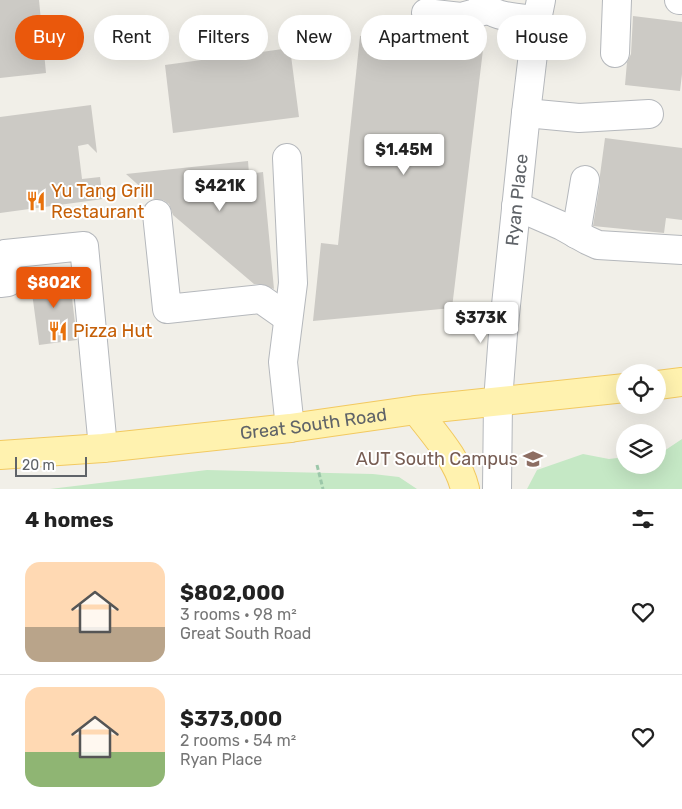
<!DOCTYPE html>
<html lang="en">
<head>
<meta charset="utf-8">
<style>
	:root { --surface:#fff; --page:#f6f6f6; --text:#222; --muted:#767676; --line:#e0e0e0; --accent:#ea580c }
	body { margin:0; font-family:Rubik,sans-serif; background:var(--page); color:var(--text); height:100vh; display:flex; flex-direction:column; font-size:19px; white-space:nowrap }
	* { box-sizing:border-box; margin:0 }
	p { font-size:16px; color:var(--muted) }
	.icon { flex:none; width:28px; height:28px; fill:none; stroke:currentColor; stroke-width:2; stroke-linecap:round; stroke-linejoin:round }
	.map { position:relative; height:489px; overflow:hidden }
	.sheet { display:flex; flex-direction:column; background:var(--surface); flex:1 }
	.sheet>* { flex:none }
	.banner { position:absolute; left:15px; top:15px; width:652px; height:45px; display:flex; gap:10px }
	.buttons { position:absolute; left:616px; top:364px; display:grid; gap:10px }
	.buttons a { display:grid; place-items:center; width:50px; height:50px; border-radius:50%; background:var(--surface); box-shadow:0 5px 20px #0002; font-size:25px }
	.scale { position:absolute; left:15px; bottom:12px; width:72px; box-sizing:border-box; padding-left:5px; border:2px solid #5f6368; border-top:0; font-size:14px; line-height:18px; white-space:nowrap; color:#5f6368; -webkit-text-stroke:4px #fff; paint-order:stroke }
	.price { position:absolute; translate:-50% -42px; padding:0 11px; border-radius:5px; background:#fff; color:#222; font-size:16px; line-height:32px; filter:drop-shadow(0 1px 2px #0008) }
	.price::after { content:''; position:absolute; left:50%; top:30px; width:15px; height:11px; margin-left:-8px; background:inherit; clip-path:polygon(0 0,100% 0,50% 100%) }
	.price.selected { background:var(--accent); color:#fff }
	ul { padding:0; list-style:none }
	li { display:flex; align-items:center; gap:15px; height:125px; padding:0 25px }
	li+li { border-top:1px solid var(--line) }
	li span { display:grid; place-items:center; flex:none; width:140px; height:100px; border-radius:15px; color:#555 }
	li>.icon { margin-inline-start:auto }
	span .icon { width:60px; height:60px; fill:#fffc; stroke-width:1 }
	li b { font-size:21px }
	h2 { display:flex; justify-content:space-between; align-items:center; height:60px; padding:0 25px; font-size:21px }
	.chip { padding:0 18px; border-radius:22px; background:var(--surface); box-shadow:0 5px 20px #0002; font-size:18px; line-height:45px }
	.chip.selected { background:var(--accent); color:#fff }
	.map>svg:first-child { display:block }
</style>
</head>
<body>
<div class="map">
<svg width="682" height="489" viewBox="0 0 682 489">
	<rect width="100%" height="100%" fill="#f1efe8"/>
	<path fill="#c5e8c5" d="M682 439V489H527L537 470 583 454 609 459 625 457V465H658V454L661 453Z
		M207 470 373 474 399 477 417 489H50Z"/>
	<path fill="#cccac5" d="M0 0H39L46 73 0 78Z
		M633 16 682 22V74L680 91 625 85 627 62 631 54Z
		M395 29 485 33 452 308 313 321 321 243 338 245 360 36Z
		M290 48 299 117 173 133 165 65Z
		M91 105 97 153 88 144 78 146 82 179 100 177 103 199 0 213V117Z
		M605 138 682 148V220L666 218 664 233 593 226 600 183V175Z
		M248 161 249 174 263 172 274 289 260 284H254L173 215 169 204 163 200 154 199 126 174Z
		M69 273 77 340 39 345 30 278Z"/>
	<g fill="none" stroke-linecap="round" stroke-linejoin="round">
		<defs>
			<g id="minor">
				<path d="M483 0C484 18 523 18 537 20"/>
				<path d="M679 0H682"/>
				<path d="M426 13 461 17 487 10"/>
				<path d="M615 53 617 0"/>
				<path d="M526 113 579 118 649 114"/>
				<path d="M287 158 293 283 283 362 290 428"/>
				<path d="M516 206 562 226 587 240 598 245 682 250"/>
				<path d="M157 214 167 309 261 299 288 318"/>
				<path d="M576 234 585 180"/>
				<path d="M0 283 8 282 5 254 84 246 103 448"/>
				<path id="s1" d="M497 489 498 401 503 334 526 113 537 20 541 0"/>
			</g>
			<g id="major">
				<path d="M658 385 682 382"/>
				<path d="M416 410C434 434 458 459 465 489"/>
				<path id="s2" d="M0 455 103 448 290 428 416 410 625 388"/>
			</g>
		</defs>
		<use href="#minor" stroke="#b5b8bc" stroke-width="30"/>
		<use href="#major" stroke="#f2c960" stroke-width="30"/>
		<path stroke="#9cc7a9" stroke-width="3" stroke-dasharray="5 2.5" stroke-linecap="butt" d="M317 465 323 489"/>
		<use href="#minor" stroke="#fff" stroke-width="28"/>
		<use href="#major" stroke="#fff2af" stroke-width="28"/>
	</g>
	<defs>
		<symbol id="restaurant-bare" viewBox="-9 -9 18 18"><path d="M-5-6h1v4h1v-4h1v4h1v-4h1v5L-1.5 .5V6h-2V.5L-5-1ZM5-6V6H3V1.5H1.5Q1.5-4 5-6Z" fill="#e8710a" stroke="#fff" stroke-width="2.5" paint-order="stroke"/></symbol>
		<symbol id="university-bare" viewBox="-9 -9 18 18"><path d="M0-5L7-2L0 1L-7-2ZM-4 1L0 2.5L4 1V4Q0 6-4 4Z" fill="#8d6e63" stroke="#fff" stroke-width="2.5" paint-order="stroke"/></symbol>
	</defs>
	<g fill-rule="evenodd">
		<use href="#restaurant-bare" x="22" y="187" width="28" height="28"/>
		<use href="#restaurant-bare" x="44" y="317" width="28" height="28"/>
		<use href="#university-bare" x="519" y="445" width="28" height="28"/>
	</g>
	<g text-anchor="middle" stroke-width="4" stroke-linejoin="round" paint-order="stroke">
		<g font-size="18" fill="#c56008" stroke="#fff" text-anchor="start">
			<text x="51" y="197">Yu Tang Grill<tspan x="51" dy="21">Restaurant</tspan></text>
			<text x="73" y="337">Pizza Hut</text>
		</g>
		<g font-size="18" fill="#5f6368" stroke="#fff">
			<text dy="6" stroke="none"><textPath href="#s1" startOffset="290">Ryan Place</textPath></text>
			<text dy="6" stroke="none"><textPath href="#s2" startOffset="315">Great South Road</textPath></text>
		</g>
		<g font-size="18" fill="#785e54" stroke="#fff" text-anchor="end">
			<text x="518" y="465">AUT South Campus</text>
		</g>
	</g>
</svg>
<div class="buttons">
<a><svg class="icon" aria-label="locate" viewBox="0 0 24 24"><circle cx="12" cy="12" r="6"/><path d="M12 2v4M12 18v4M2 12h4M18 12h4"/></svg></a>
<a><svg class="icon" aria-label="layers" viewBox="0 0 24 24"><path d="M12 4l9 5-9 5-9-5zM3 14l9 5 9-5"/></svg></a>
</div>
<div class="scale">20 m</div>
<b class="price" style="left:404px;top:176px">$1.45M</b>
<b class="price" style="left:220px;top:212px">$421K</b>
<b class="price selected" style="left:54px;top:309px">$802K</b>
<b class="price" style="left:481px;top:344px">$373K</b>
<div class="banner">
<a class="chip selected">Buy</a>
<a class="chip">Rent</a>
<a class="chip">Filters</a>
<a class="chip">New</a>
<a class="chip">Apartment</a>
<a class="chip">House</a>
</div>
</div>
<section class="sheet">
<h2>4 homes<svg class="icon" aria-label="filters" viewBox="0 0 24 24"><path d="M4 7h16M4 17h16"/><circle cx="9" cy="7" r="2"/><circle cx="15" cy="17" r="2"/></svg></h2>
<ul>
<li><span style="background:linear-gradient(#ffd9b3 65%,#b9a48a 0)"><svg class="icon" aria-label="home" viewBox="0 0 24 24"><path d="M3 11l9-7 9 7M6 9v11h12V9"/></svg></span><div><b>$802,000</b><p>3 rooms · 98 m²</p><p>Great South Road</p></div><svg class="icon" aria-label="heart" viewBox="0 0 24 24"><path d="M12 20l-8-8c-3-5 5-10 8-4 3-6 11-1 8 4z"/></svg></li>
<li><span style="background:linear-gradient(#ffd9b3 65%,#8fb573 0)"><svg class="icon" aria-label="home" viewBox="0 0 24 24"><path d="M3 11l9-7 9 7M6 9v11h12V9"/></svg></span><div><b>$373,000</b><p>2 rooms · 54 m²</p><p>Ryan Place</p></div><svg class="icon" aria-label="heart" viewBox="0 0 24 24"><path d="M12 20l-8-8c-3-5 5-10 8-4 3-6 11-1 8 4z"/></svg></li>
</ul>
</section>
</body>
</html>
